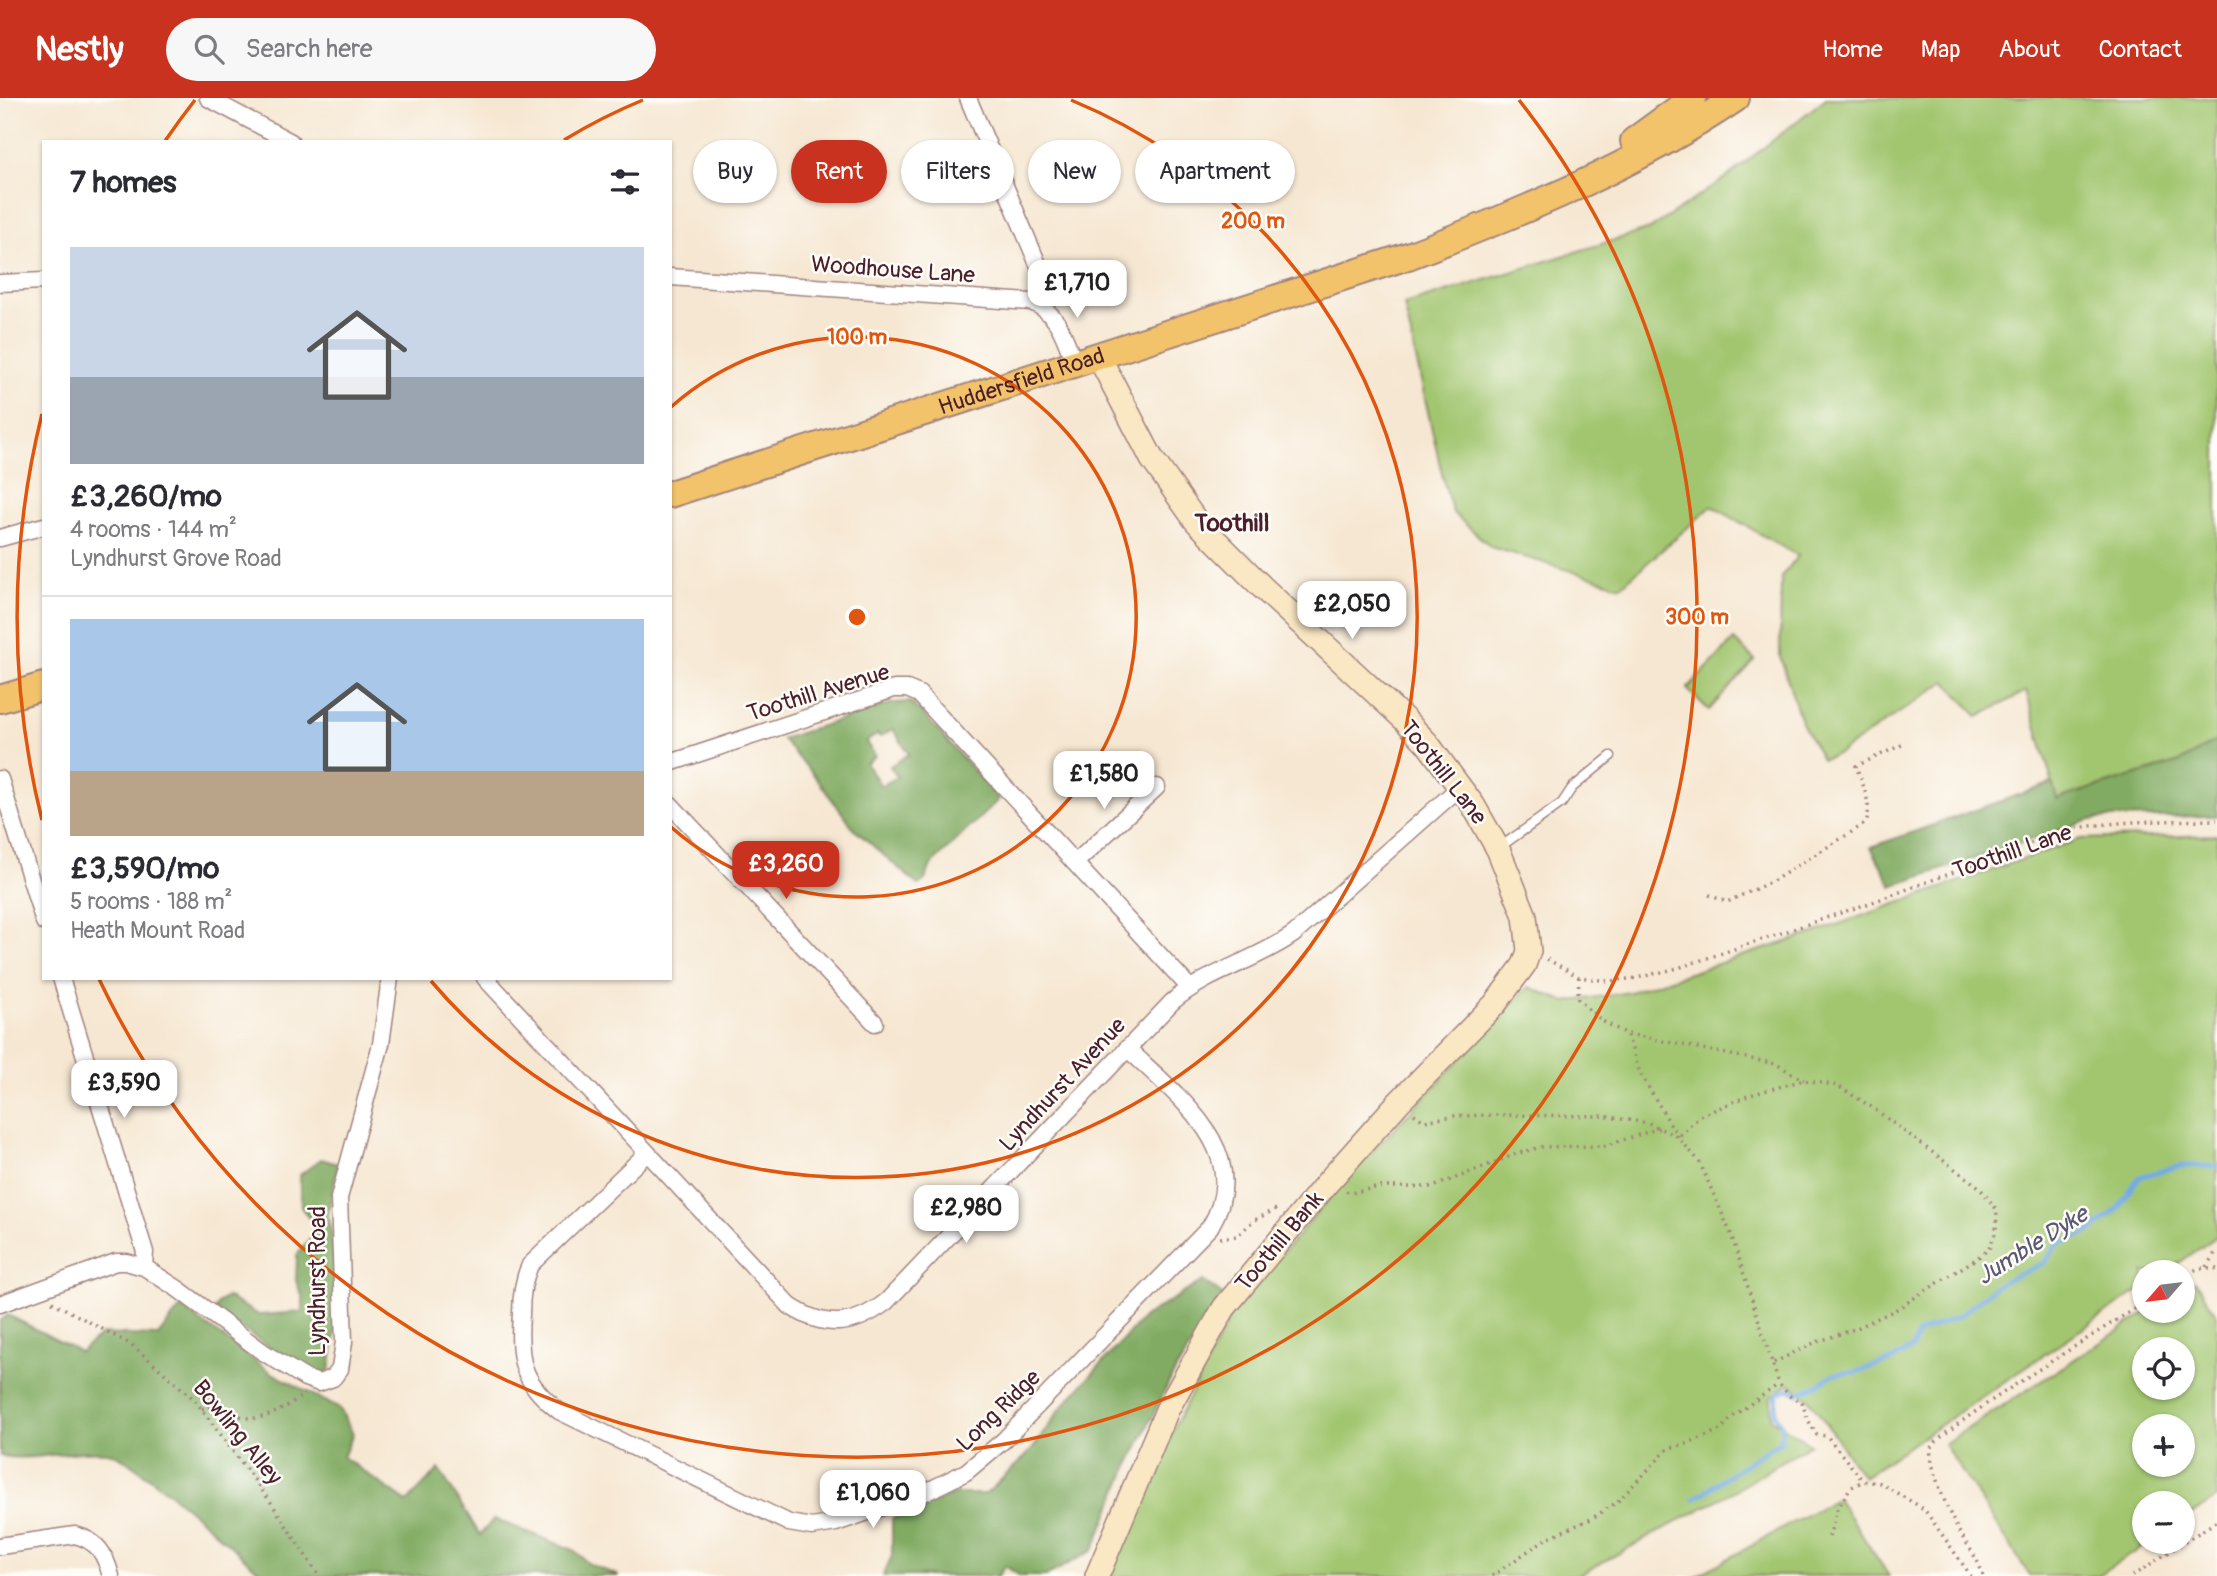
<!DOCTYPE html>
<html lang="en">
<head>
<meta charset="utf-8">
<style>
	:root { --surface:#fff; --page:#f7f7f7; --text:#2b2b33; --muted:#7c7c81; --line:#e1e1e2; --accent:#c8321e }
	body { margin:0; font-family:Pangolin,sans-serif; background:var(--page); color:var(--text); height:100vh; display:flex; flex-direction:column; font-size:26px; white-space:nowrap }
	* { box-sizing:border-box; margin:0 }
	p { font-size:23px; color:var(--muted) }
	.icon { flex:none; width:38px; height:38px; fill:none; stroke:currentColor; stroke-width:2; stroke-linecap:round; stroke-linejoin:round }
	.map { position:relative; flex:1; overflow:hidden }
	.sheet { position:absolute; left:42px; top:42px; width:630px; height:840px; display:flex; flex-direction:column; background:var(--surface); border-radius:0px; box-shadow:0 2px 5px #0004 }
	.sheet>* { flex:none }
	.hud { position:absolute; left:693px; top:42px; width:665px; height:63px; display:flex; gap:14px }
	.needle { width:46px; rotate:242deg }
	.buttons { position:absolute; left:2132px; top:1162px; display:grid; gap:14px }
	.buttons a { display:grid; place-items:center; width:63px; height:63px; border-radius:50%; background:var(--surface); box-shadow:0 2px 5px #0004; font-size:35px }
	.price { position:absolute; translate:-50% -60px; padding:0 16px; border-radius:14px; background:#fff; color:#222; font-size:23px; line-height:46px; filter:drop-shadow(0 2px 4px #0008) }
	.price::after { content:''; position:absolute; left:50%; top:42px; width:21px; height:16px; margin-left:-10px; background:inherit; clip-path:polygon(0 0,100% 0,50% 100%) }
	.price.current { background:var(--accent); color:#fff }
	ul { padding:0; list-style:none }
	li { display:grid; align-content:center; gap:14px; height:371px; padding:0 28px }
	li+li { border-top:2px solid var(--line) }
	li span { display:grid; place-items:center; height:217px; border-radius:0px; color:#555 }
	li>.icon { margin-inline-start:auto }
	span .icon { width:126px; height:126px; fill:#fffc; stroke-width:1 }
	li b { font-size:30px }
	h2 { display:flex; justify-content:space-between; align-items:center; height:84px; padding:0 28px; font-size:30px }
	.chip { padding:0 24px; border-radius:32px; background:var(--surface); box-shadow:0 2px 5px #0004; font-size:24px; line-height:63px }
	.chip.current { background:var(--accent); color:#fff }
	header { display:flex; align-items:center; gap:42px; box-sizing:border-box; height:98px; padding:0 35px; background:var(--accent); color:#fff }
	header strong { font-size:33px }
	nav { display:flex; gap:38px; margin-inline-start:auto; font-size:24px }
	.search { width:490px; height:63px; background:var(--page); display:flex; align-items:center; gap:18px; box-sizing:border-box; padding:0 24px; border-radius:38px; color:var(--muted); font-size:26px }
	.map>svg:first-child { display:block }
</style>
</head>
<body>
<header>
<strong>Nestly</strong>
<div class="search"><svg class="icon" aria-label="search" viewBox="0 0 24 24"><circle cx="10" cy="10" r="6"/><path d="M15 15l6 6"/></svg>Search here</div>
<nav><a>Home</a><a>Map</a><a>About</a><a>Contact</a></nav>
</header>
<div class="map">
<svg width="2217" height="1478" viewBox="0 0 2217 1478">
	<rect width="100%" height="100%" fill="#fdfcf7"/>
	<filter id="ink" filterUnits="userSpaceOnUse"><feTurbulence type="fractalNoise" baseFrequency=".0143" numOctaves="2"/><feDisplacementMap in="SourceGraphic" scale="14" xChannelSelector="R" yChannelSelector="G"/><feConvolveMatrix kernelMatrix="1 2 1 2 8 2 1 2 1" color-interpolation-filters="sRGB"/></filter>
	<filter id="wash" filterUnits="userSpaceOnUse"><feTurbulence type="fractalNoise" baseFrequency=".00686" numOctaves="4" result="noise"/><feDisplacementMap in="SourceGraphic" scale="28" xChannelSelector="R" yChannelSelector="G"/><feGaussianBlur stdDeviation="1.57" result="paint"/><feColorMatrix in="noise" values="0 0 0 0 0 0 0 0 0 0 0 0 0 0 0 0 0 1.4 0 .05"/><feComposite in="paint" operator="in"/></filter>
	<g filter="url(#wash)">
		<rect width="100%" height="100%" fill="#f6e7d2"/>
		<path fill="#a2c670" stroke="#76724e" stroke-width="2" fill-rule="evenodd" d="M1826 0H2217V642L2180 664 2057 701 2026 593 1978 619 1946 583 1838 656 1822 661 1801 623 1780 558 1781 479 1798 458 1712 408 1621 488 1491 449 1453 415 1444 385 1404 207 1650 131 1727 79Z
			M1734 542 1755 562 1709 612 1687 591Z
			M2217 737V1138L2166 1174H2144V1189L1863 1379 1809 1301 1789 1285 1771 1299V1321L1810 1346 1732 1394 1577 1478H1110L1154 1369 1233 1213 1348 1079 1529 889 1566 904 1630 894 1811 836 2080 741Z
			M2195 1183 2217 1217V1400L2182 1422V1405H2144V1444H2150L2097 1478H2030L1944 1346 2149 1213H2182V1191ZM2144 1251H2182V1290H2144ZM2182 1328V1367H2144V1328Z
			M1837 1400 1889 1478H1697Z"/>
		<path fill="#81ab62" stroke="#666546" stroke-width="2" fill-rule="evenodd" d="M910 604 925 618 999 701 931 767 925 782 918 787 855 732 813 676 782 641 892 605ZM893 631 909 656 890 668 897 679 881 688 866 665 875 658 866 644 878 636 880 639Z
			M2217 642V718L2107 720 2090 722 1892 788 1871 749 2052 685 2057 701 2180 664Z
			M321 1061 338 1066 328 1117 333 1146 336 1231 330 1272 321 1277 306 1275 215 1212 218 1205 227 1199 259 1217 303 1214V1200L296 1183 297 1157 314 1135 313 1126 301 1109 300 1077Z
			M1203 1183 1223 1197 1171 1280 1127 1371 1093 1452 1046 1478H1020L1005 1468 998 1478H883L892 1458V1421L955 1396H986L1031 1353 1061 1310 1144 1219Z
			M181 1209 272 1275 340 1311 353 1336 343 1359 407 1404 439 1371 480 1437 494 1421 574 1452 589 1466 619 1478H265C240 1457 132 1357 108 1354 72 1350 35 1364 0 1358V1222L8 1217 80 1254 102 1236 158 1238Z"/>
		<g fill="none" stroke-linecap="round" stroke-linejoin="round">
			<path stroke="#73abe2" stroke-width="5" d="M1694 1401C1724 1382 1751 1360 1781 1344L1782 1328 1775 1317 1777 1296 1789 1291 1798 1296 1819 1286 1834 1276 1856 1274 1893 1262 1913 1249 1918 1235 1959 1218 2000 1185 2044 1165 2056 1147 2090 1134 2117 1112 2139 1079 2180 1068H2217"/>
		</g>
	</g>
	<g filter="url(#ink)">
		<g fill="none" stroke-linecap="round" stroke-linejoin="round">
			<defs>
				<path id="lane" d="M1500 749 1562 705 1572 690 1611 658"/>
				<path id="street" d="M208 0 291 44
					M968 0 1045 183 1042 207
					M670 179 1031 204C1059 214 1065 241 1075 267
					M0 185 44 183
					M0 440 44 428
					M670 665 894 591H907L919 596 1190 890
					M0 681 44 824
					M670 706 875 925
					M1075 765 1157 689
					M61 880 145 1154 144 1169
					M485 880 790 1208C825 1231 853 1229 886 1204L1172 904C1208 873 1256 863 1294 836L1460 689
					M646 1056 530 1167C523 1182 521 1199 521 1216 518 1261 521 1284 559 1313L789 1425 812 1429 836 1425 926 1394 966 1374 1004 1342 1210 1129C1256 1053 1175 997 1127 950
					M0 1206 116 1164H126L144 1169 178 1191 263 1254 305 1280 319 1285 333 1280 340 1271 344 1244 339 1100 381 946 390 880
					M0 1448 75 1437C98 1443 105 1456 111 1478"/>
				<path id="secondary" d="M1097 1478 1167 1312 1224 1210 1327 1085 1398 1005 1495 906 1524 867 1529 853 1525 818 1498 751 1473 707 1427 645 1405 622 1262 489 1196 423 1152 361 1099 259"/>
				<g id="primary">
					<path d="M1634 43 1693 0"/>
					<path id="s1" d="M670 396 1408 158C1520 115 1636 68 1736 0"/>
					<path d="M0 601 44 588"/>
				</g>
			</defs>
			<use href="#lane" stroke="#a0837e" stroke-width="11"/>
			<use href="#street" stroke="#a0837e" stroke-width="19"/>
			<use href="#secondary" stroke="#a0837e" stroke-width="26"/>
			<use href="#primary" stroke="#a0837e" stroke-width="30"/>
			<path stroke="#a0837e" stroke-width="3.5" stroke-dasharray="2 5" stroke-linecap="butt" d="M1709 797 1727 804 1773 783 1866 725C1873 707 1862 685 1856 668L1906 645
				M1547 861 1579 879 1608 883 1637 880 1678 870 1870 805 2067 732C2117 722 2167 723 2217 722
				M1579 879 1578 901 1602 923 1627 936 1640 975 1678 1039 1699 1063 1731 1136 1779 1286 1790 1298 1802 1304 1807 1320 1817 1337 1827 1338 1863 1383
				M1628 936 1776 966 1804 982
				M1414 1016 1424 1023 1454 1018 1497 1017 1602 1018 1648 1025 1678 1039 1700 1018 1750 997 1804 982 1838 988 1873 1010 1979 1089 1997 1112 1996 1133 1989 1151 1976 1161 1895 1212 1857 1230 1814 1245 1771 1266
				M1346 1093 1351 1095 1379 1089H1433L1516 1056 1541 1049 1604 1048 1660 1030
				M1220 1140 1237 1138 1253 1123 1280 1109
				M2206 1169 2217 1152
				M2182 1179C2194 1171 2203 1168 2217 1171
				M52 1204 132 1247 194 1301 270 1403 319 1478
				M202 1311 220 1306C226 1310 233 1316 240 1318 263 1326 287 1309 304 1296
				M1829 1439 1837 1412 1850 1390 1863 1383 1880 1385 1924 1411 1971 1478
				M1492 1478 1547 1440 1591 1421 1617 1404 1669 1350 1686 1346 1720 1332 1736 1316 1779 1286
				M1983 1478C1977 1456 1962 1442 1953 1422 1946 1408 1928 1364 1931 1350 1935 1334 2117 1222 2144 1205
				M2132 1478 2217 1423"/>
			<use href="#lane" stroke="#fff" stroke-width="8"/>
			<use href="#street" stroke="#fff" stroke-width="16"/>
			<use href="#secondary" stroke="#fae7c3" stroke-width="23"/>
			<use href="#primary" stroke="#f2c36a" stroke-width="26"/>
		</g>
	</g>
	<g fill="none" stroke="#e0560e" stroke-width="3.5">
		<path d="M671 309A280 280 0 1 1 671 729"/>
		<path d="M564 42A560 560 0 0 1 643 2M1071 2A560 560 0 1 1 431 883"/>
		<path d="M42 722A840 840 0 0 1 42 316M165 43A840 840 0 0 1 195 2M1519 2A840 840 0 1 1 99 881"/>
	</g>
	<g text-anchor="middle" stroke-width="5" stroke-linejoin="round" paint-order="stroke">
		<g font-size="23" fill="#4a1f2b" stroke="#fdfcf7">
			<text transform="translate(893 171) rotate(4)" y="8">Woodhouse Lane</text>
			<text dy="8" stroke="none"><textPath href="#s1" startOffset="369">Huddersfield Road</textPath></text>
			<text transform="translate(818 594) rotate(-17)" y="8">Toothill Avenue</text>
			<text transform="translate(1444 674) rotate(52)" y="8">Toothill Lane</text>
			<text transform="translate(2012 753) rotate(-19)" y="8">Toothill Lane</text>
			<text transform="translate(1062 986) rotate(-47)" y="8">Lyndhurst Avenue</text>
			<text transform="translate(1279 1143) rotate(-50)" y="8">Toothill Bank</text>
			<text transform="translate(317 1183) rotate(-90)" y="8">Lyndhurst Road</text>
			<text transform="translate(998 1312) rotate(-44)" y="8">Long Ridge</text>
			<text transform="translate(238 1334) rotate(51)" y="8">Bowling Alley</text>
		</g>
		<g font-size="24" font-weight="bold" fill="#4a1f2b" stroke="#fdfcf7">
			<text x="1232" y="433">Toothill</text>
		</g>
		<g font-size="24" font-style="italic" fill="#5a5774" stroke="#fdfcf7">
			<text transform="translate(2032 1147) rotate(-32)" y="8">Jumble Dyke</text>
		</g>
	</g>
	<circle cx="857" cy="519" r="10" fill="#e0560e" stroke="#fdfcf7" stroke-width="3.5"/>
	<g font-size="21" text-anchor="middle" font-weight="bold" fill="#e0560e" stroke="#fdfcf7" stroke-width="5" stroke-linejoin="round" paint-order="stroke">
		<text x="1253" y="130">200 m</text>
		<text x="857" y="246">100 m</text>
		<text x="1697" y="526">300 m</text>
	</g>
</svg>
<div class="buttons">
<a><svg class="needle" viewBox="-14 -14 28 28"><path d="M0-13l5 13h-10z" fill="#e53935"/><path d="M0 13l5-13h-10z" fill="#7c7c81"/></svg></a>
<a><svg class="icon" aria-label="locate" viewBox="0 0 24 24"><circle cx="12" cy="12" r="6"/><path d="M12 2v4M12 18v4M2 12h4M18 12h4"/></svg></a>
<a>+</a>
<a>−</a>
</div>
<b class="price" style="left:1077px;top:222px">£1,710</b>
<b class="price" style="left:1352px;top:543px">£2,050</b>
<b class="price" style="left:1104px;top:713px">£1,580</b>
<b class="price current" style="left:786px;top:803px">£3,260</b>
<b class="price" style="left:124px;top:1022px">£3,590</b>
<b class="price" style="left:966px;top:1147px">£2,980</b>
<b class="price" style="left:873px;top:1432px">£1,060</b>
<div class="hud">
<a class="chip">Buy</a>
<a class="chip current">Rent</a>
<a class="chip">Filters</a>
<a class="chip">New</a>
<a class="chip">Apartment</a>
</div>
<section class="sheet">
<h2>7 homes<svg class="icon" aria-label="filters" viewBox="0 0 24 24"><path d="M4 7h16M4 17h16"/><circle cx="9" cy="7" r="2"/><circle cx="15" cy="17" r="2"/></svg></h2>
<ul>
<li><span style="background:linear-gradient(#c9d6e8 60%,#9aa5b1 0)"><svg class="icon" aria-label="home" viewBox="0 0 24 24"><path d="M3 11l9-7 9 7M6 9v11h12V9"/></svg></span><div><b>£3,260/mo</b><p>4 rooms · 144 m²</p><p>Lyndhurst Grove Road</p></div></li>
<li><span style="background:linear-gradient(#a9c7e8 70%,#b9a48a 0)"><svg class="icon" aria-label="home" viewBox="0 0 24 24"><path d="M3 11l9-7 9 7M6 9v11h12V9"/></svg></span><div><b>£3,590/mo</b><p>5 rooms · 188 m²</p><p>Heath Mount Road</p></div></li>
</ul>
</section>
</div>
</body>
</html>
